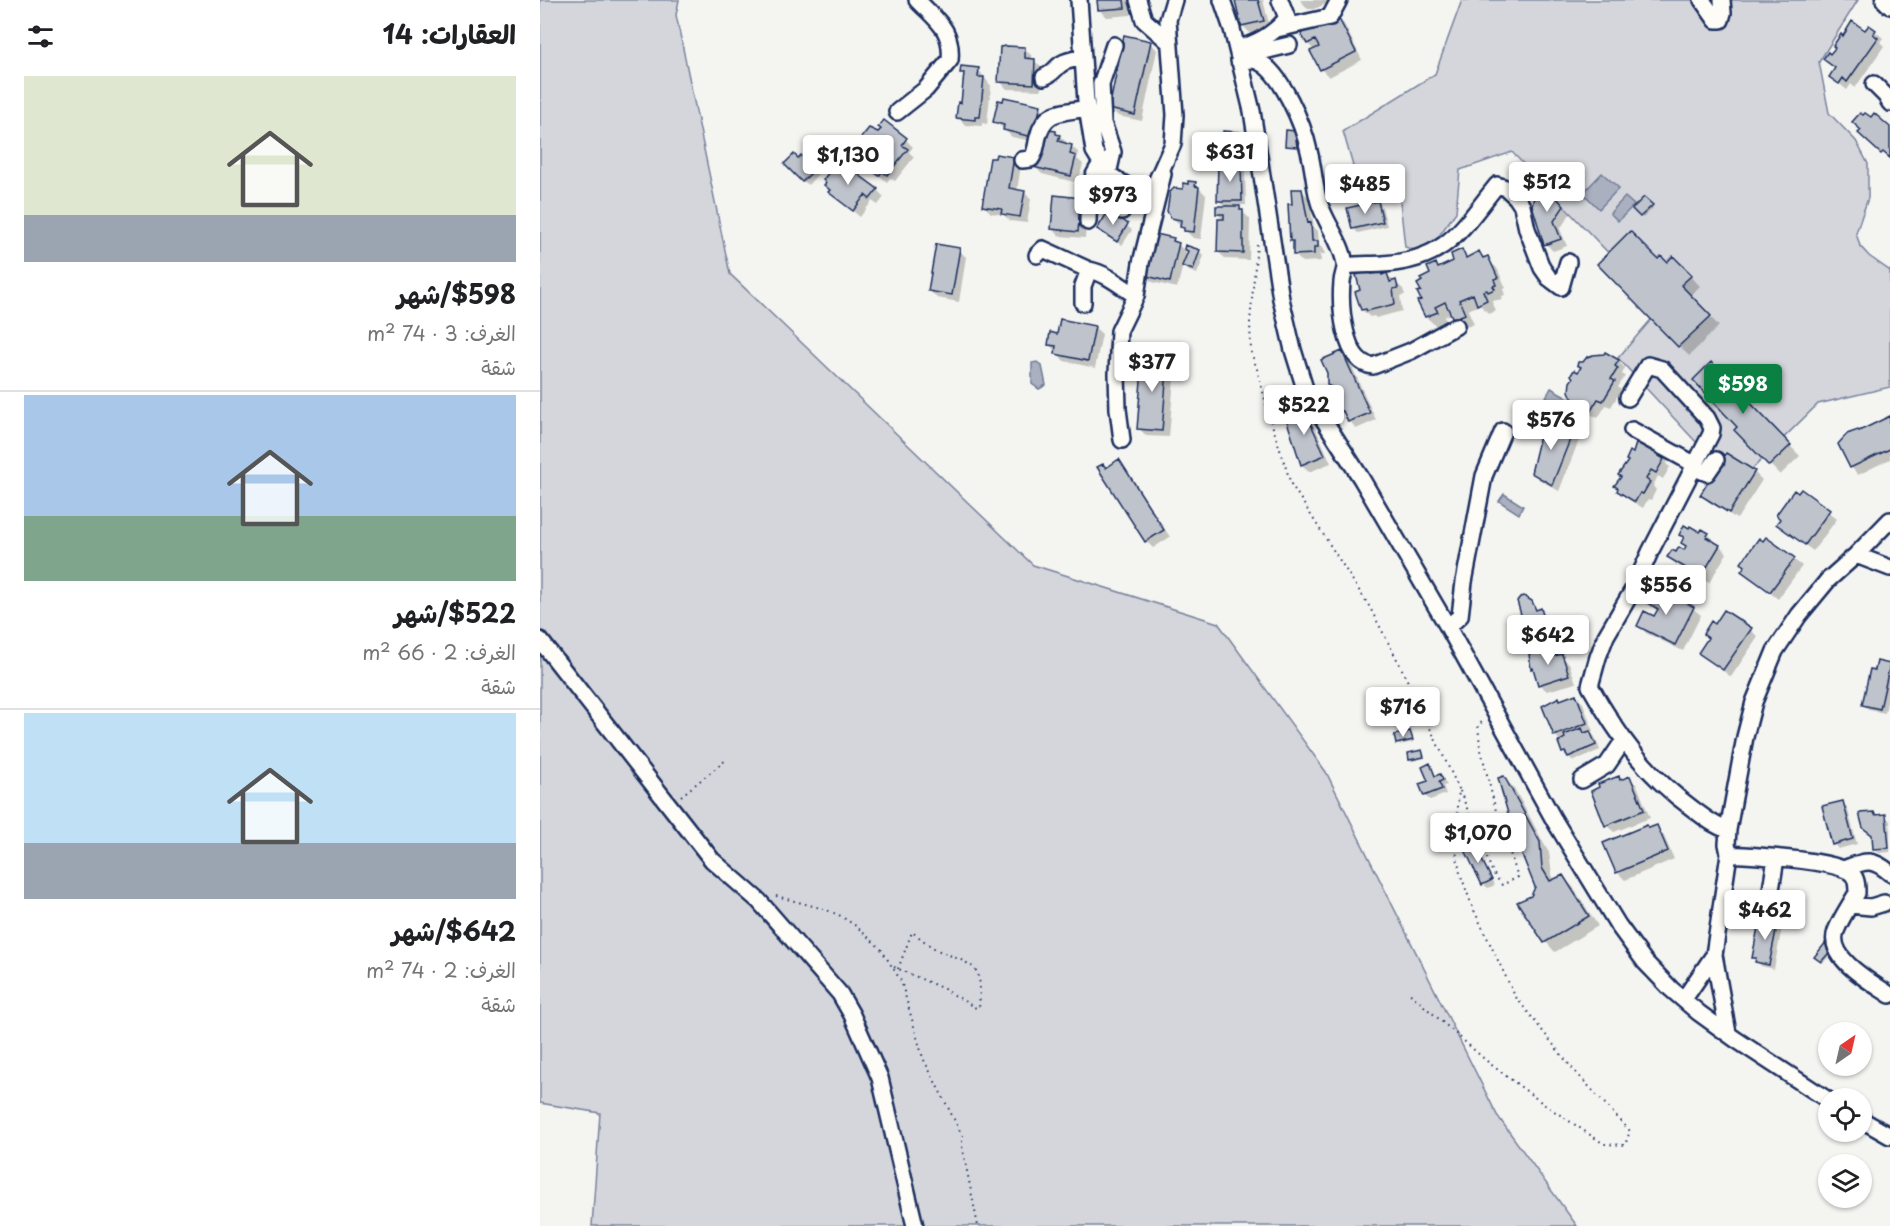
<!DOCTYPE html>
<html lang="ar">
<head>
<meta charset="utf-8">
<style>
	:root { --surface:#fff; --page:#f2f2f2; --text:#202124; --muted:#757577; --line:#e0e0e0; --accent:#0b8043 }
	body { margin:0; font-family:"Playpen Sans","Playpen Sans Arabic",sans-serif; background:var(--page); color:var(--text); direction:rtl; height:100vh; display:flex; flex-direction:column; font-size:22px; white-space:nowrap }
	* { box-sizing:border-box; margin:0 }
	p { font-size:20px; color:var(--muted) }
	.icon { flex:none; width:33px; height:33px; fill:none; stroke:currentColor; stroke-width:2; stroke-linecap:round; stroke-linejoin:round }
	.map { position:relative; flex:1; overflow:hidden; direction:ltr }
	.side { display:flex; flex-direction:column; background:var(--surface); width:540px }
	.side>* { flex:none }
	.needle { width:39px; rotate:34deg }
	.tools { position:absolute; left:1278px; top:1022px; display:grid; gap:12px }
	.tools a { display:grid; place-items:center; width:54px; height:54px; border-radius:50%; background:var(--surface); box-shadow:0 2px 4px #0004; font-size:30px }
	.price { position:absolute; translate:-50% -51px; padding:0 14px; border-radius:6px; background:#fff; color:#222; font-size:20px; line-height:39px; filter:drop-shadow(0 2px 3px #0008) }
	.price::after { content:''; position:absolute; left:50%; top:36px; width:18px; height:14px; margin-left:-9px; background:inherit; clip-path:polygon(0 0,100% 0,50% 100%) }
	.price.selected { background:var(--accent); color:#fff }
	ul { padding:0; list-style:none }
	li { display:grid; align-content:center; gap:12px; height:318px; padding:0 24px }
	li+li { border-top:2px solid var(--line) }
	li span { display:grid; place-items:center; height:186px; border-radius:0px; color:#555 }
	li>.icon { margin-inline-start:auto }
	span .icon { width:108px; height:108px; fill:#fffc; stroke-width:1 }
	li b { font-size:26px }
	h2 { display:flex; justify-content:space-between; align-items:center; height:72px; padding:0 24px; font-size:26px }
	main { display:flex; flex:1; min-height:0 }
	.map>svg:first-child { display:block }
</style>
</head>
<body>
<main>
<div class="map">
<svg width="1350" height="1226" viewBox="0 0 1350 1226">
	<rect width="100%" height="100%" fill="#f4f4f1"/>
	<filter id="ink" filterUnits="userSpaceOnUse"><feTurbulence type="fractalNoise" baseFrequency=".0167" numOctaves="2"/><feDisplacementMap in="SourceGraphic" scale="12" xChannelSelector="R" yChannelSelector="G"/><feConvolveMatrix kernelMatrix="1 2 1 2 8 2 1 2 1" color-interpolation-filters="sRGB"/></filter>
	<g filter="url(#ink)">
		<path fill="#d4d6db" stroke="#78829c" stroke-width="1.5" d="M0 0H139L136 15 190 274 493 565 678 623 786 772 957 1115 1037 1226H52L60 1113 0 1103Z
			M922 0H1318L1279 62 1289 113 1316 141 1328 164V198L1316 233 1320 246 1329 256 1350 271V387L1278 404 1196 485 1078 358 1121 308 972 152 920 170 916 212 886 254 865 247 860 201 836 175 815 173 803 131 895 74Z"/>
		<path fill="#aab0bf" stroke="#717c98" stroke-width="1.5" d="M1062 173 1079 188 1059 209 1043 193Z
			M1085 197 1094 205 1078 221 1070 213Z
			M497 362 502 366 506 385 499 389 492 384V363Z
			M1011 388 1029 398 1024 407 1006 397Z
			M964 494 983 506 979 514 959 501Z"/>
		<path fill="#0003" fill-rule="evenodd" d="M559 0H590L591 15 567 17 560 10Z
			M696 0H723L730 28 710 33 703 26Z
			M760 0H793V1L774 9H768Z
			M796 17 804 24 822 60 789 77 782 70 772 52 775 51 768 44 763 35Z
			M1330 27 1343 38 1340 42 1344 46 1315 88 1311 84 1307 90 1291 77 1296 69 1285 59Z
			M610 42 617 50 602 121 578 116 570 108Z
			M484 49 492 56 491 60 495 61 502 68 501 90 467 89 460 81Z
			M438 69 451 86 447 124 442 123V126L425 125 418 117 422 104 425 75 422 72Z
			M500 106 507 114 508 126 539 153 537 159 543 164 538 183 502 174 494 166 501 143 472 137 455 121Z
			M754 132 756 134 758 148 747 145Z
			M698 133 706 144V166H701L705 170 706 205H690V207L699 208 710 219 709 260 686 259 678 252 684 220 677 214 686 207 678 200 689 166 684 161Z
			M366 140 373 147 369 152 374 157 355 181 350 178 347 182 317 157Z
			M261 157 278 174 268 185 247 164 258 160Z
			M474 158 481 165 477 191 484 192 491 199 487 223 470 221 464 215 451 213 443 205Z
			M304 169 337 190 344 197 338 205 332 201 320 217 290 192Z
			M655 184 666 195 661 239 653 238 632 217Z
			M761 190 769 198 774 227 778 231 779 244 784 250 785 254H780L781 261 762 262 755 255 754 244 751 241 753 206Z
			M1009 191 1030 214 1020 229 1027 246 1013 251 1006 244Z
			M563 193 565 203H555Z
			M1104 199 1113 208 1103 218 1094 209Z
			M541 200 548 207 545 238 520 236 512 229Z
			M838 202 842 207 847 226 818 233 813 228Z
			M569 212 592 230 582 245 563 233Z
			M633 240 645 251 646 247 659 252 664 256 657 274 649 271 643 265 637 288 612 282 605 275ZM646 250 649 252 646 261H644Z
			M419 250 426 257 419 302 397 298 390 291Z
			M922 251 929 258 939 253 957 268 966 288 963 289 965 295 962 296 963 299 952 301 956 311 949 314 940 305 928 310 934 324 924 328 912 313 904 317 907 322 896 326 886 317 883 292 895 265 899 269 915 262Z
			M1133 258 1160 286 1150 296 1179 326 1149 356 1059 264 1118 261 1127 264Z
			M830 272 833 275 841 273 843 276 847 275 863 289 865 295 860 296 862 311 836 318 834 316 830 317 822 310V292Z
			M554 327 562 334 555 368 524 361 509 344 518 336Z
			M801 353 809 360 836 420 816 429 807 417 796 408 794 391 788 385Z
			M627 359 635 367 629 437 606 436 599 428Z
			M1078 361 1085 368 1082 374 1085 376 1078 387 1081 390 1071 407 1066 405 1058 418 1042 410 1035 403 1038 374Z
			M1171 364 1260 456 1240 475 1196 430 1200 427Z
			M763 408 770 416 791 463 769 472 762 465 746 413Z
			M1350 418V459L1318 475 1311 467 1300 445 1318 432Z
			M1032 433 1039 440 1019 491 1000 480 993 473Z
			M1098 441 1130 458 1126 464 1130 467 1123 479 1118 476 1113 486 1116 490 1111 500 1108 499 1103 508 1086 498 1079 491Z
			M1187 455 1215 473 1222 480 1197 519 1169 502 1162 495Z
			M579 461 586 469 630 537 613 548 606 541 566 469Z
			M1262 491 1297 519 1273 551 1246 531Z
			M1141 534H1168L1187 553 1169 583 1136 564 1129 557 1145 552 1148 547 1145 539Z
			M1227 539 1262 566 1238 599 1203 571Z
			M1124 590 1129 595 1138 597 1161 615 1143 651 1106 633 1099 625 1115 618 1118 611 1109 603Z
			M991 602 998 611 1000 610 1005 615 1014 644 996 649 992 645Z
			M1175 626 1211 630 1218 637 1191 677 1160 653Z
			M1011 649 1029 663 1036 683 1007 691 999 684 992 668Z
			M1349 665 1350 687 1345 713 1329 710 1324 705Z
			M1035 696 1043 703 1053 731 1050 732 1055 737 1060 750 1033 761 1024 752 1021 742 1015 735 1021 701Z
			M870 733 873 742 859 745 857 743Z
			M882 752 885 758 873 761 871 759Z
			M889 765 897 777 900 776 907 785 903 786 906 794 890 800 885 796 881 785 890 782Z
			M964 778 974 788 1009 853 1013 881 1023 877 1033 887 1058 926 1015 952 1006 942 979 903 992 897 996 887Z
			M1078 778 1082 781 1089 778 1097 785 1110 818 1074 832 1066 825Z
			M1302 802 1307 807 1317 844 1298 849 1294 844Z
			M1334 813 1337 817 1345 816 1350 821V852L1339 853 1334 848Z
			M1116 827 1123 834 1134 859 1085 880 1078 873 1065 844Z
			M933 845 938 850 955 885 948 888 943 884Z
			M1237 923 1242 927 1234 969 1221 966 1213 957Z
			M1295 950 1283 963 1276 957Z"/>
		<path fill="#bfc3cc" stroke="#1b2f5e" stroke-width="1.5" d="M557 0H584L585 8 558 10Z
			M695 0H718L724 21 701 26Z
			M797 15 816 52 780 70 770 51 779 47 775 40 767 44 761 34 763 32 774 28Z
			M1312 21 1325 30 1329 25 1336 30 1333 34 1338 38 1307 82 1303 78 1299 84 1289 77 1295 68 1283 59 1288 52 1290 54 1295 48 1293 46 1301 34 1303 36Z
			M584 35 611 41 595 115 569 109Z
			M466 46 485 47V58L495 59 494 84 458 82 460 47Z
			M421 66 439 68 438 77H444L440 117H435V120L416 118 418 102 421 103 424 73H420Z
			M464 97 501 105 493 137 463 130 464 125 453 122 458 100 463 101Z
			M1320 113 1323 115 1325 113 1331 117 1334 113 1350 127V158L1343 152 1341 154 1318 133 1321 130 1312 122Z
			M344 120 367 138 362 145 368 149 347 175 342 171 339 176 315 157 323 147 320 145 323 142 319 140 329 128 338 132 341 129 338 127Z
			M508 130 516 131V134L520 135 518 141 532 145 530 154 536 156 531 176 493 167 500 138Z
			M746 130 755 131 757 147 745 146Z
			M683 131 699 132 698 138H702V162L682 161Z
			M254 154 258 158 261 155 275 169 262 182 244 164Z
			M456 154 474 157 469 188 485 191 480 217 461 214 462 209 442 206 450 158H455Z
			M295 164 299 167 301 165 304 168 308 167 338 189 330 199 325 195 313 211 288 192 290 190 284 185 286 183 283 180Z
			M678 164H701L702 201H677Z
			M648 181 656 182 655 186 659 187 654 232 644 231V228L640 227 641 220 631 218 627 211 630 192 634 188 643 189V183L648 184Z
			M1002 181 1024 206 1014 221 1021 239 1004 245 992 205 997 186Z
			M751 189H762L768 223 771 222 772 241H778V247H774V254L753 255V241H750L748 204H752Z
			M563 191 564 201 551 202V192Z
			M514 195 541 198 538 232 511 229Z
			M1104 197 1113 205 1100 217 1092 209Z
			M838 201 843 222 812 229 807 208Z
			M676 206H700V210H703V253L677 252 678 219H684V214H676Z
			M569 210 588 224 577 242 557 229Z
			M1090 231 1118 259 1121 256 1127 262 1133 256 1152 275 1141 285 1171 316 1138 347 1057 264Z
			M616 234 634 238 633 241 639 243 630 282 603 275Z
			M396 244 420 248 412 295 388 291Z
			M645 245 660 250 653 270 642 266 648 251 644 249Z
			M922 249 926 258 939 251 943 258 948 256 958 278 954 279 956 285 953 286 955 289 948 292 947 290 943 291 947 300 937 305 933 294 919 300 925 314 913 319 905 302 895 307 898 312 885 317 877 301 881 300 877 292 881 291 877 284 882 281 880 279 890 274 887 267 896 263 898 268 913 261 911 254Z
			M831 271 832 274 841 272 842 275 847 273 850 282 856 280 858 288 853 289 855 304 827 311 826 309 821 310 815 292 820 290 816 275Z
			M520 319 555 326 548 361 515 354 516 346 508 345 510 332 517 334Z
			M802 351 830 413 808 422 803 411H797L793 406V388L787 385V373L781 360Z
			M1065 352 1079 360 1075 366 1078 368 1071 379 1075 381 1063 401 1058 399 1050 412 1046 411 1033 404 1035 400 1032 398 1029 391 1030 382 1033 378 1031 375 1034 370 1038 372 1041 367 1037 365 1038 362H1043L1047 357 1053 355 1064 354Z
			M603 356 628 358 622 431 597 429Z
			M1171 362 1251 445 1229 466 1194 430 1197 427 1153 380Z
			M763 407 785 455 761 465 744 412Z
			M1350 416V449L1310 468 1298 444 1307 434 1318 430 1319 431Z
			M1004 419 1033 432 1012 485 991 473Z
			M1097 440 1123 449 1119 456 1124 459 1116 473 1111 470 1106 479 1110 482 1103 494 1100 493 1095 502 1077 491 1078 488 1074 486 1081 477 1078 475 1088 461 1086 460 1090 451 1093 453Z
			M1186 453 1215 471 1189 513 1160 495Z
			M579 459 624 530 605 542 557 467 563 464 566 468Z
			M1261 489 1290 510 1265 545 1236 524 1240 519 1236 515 1254 490 1258 493Z
			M1144 525 1149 528 1150 526 1160 532 1162 529 1169 533 1166 537 1180 545 1161 577 1127 557 1132 550 1136 552 1139 547 1144 550 1146 546 1141 543 1144 537 1139 535Z
			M1226 537 1255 558 1230 592 1201 571 1205 566 1201 563 1219 538 1223 541Z
			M1115 587 1120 590 1122 587 1125 589 1123 592 1128 594 1129 591 1139 596 1138 598 1154 607 1135 645 1097 626 1104 611 1114 616 1118 609 1107 603Z
			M984 596 992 601 996 610 1001 608 1010 640 990 646 977 601 980 597Z
			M1184 610 1212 628 1183 670 1158 653 1168 638 1163 634 1171 621 1175 624Z
			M1012 647 1014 656 1022 654 1029 675 998 685 993 668 991 669 989 654Z
			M1337 661 1350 664 1340 709 1322 705 1330 669 1335 670Z
			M1036 694 1047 723 1014 736 1002 706 1019 697 1020 700Z
			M1042 728 1044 733 1050 731 1056 745 1028 757 1025 752 1022 753 1018 742 1025 738 1024 735Z
			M870 731 873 740 856 744 854 735Z
			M882 750 884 757 869 760 868 753Z
			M890 763 895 776 900 774 903 780 899 782 902 789 884 796 879 784 888 781 882 767Z
			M964 776 1000 842 1002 868 1010 881 1023 875 1049 916 1004 943 977 902 991 896 995 887 974 835 958 778Z
			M1079 776 1080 780 1090 776 1104 810 1065 826 1051 791 1059 787 1058 784Z
			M1303 801 1313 839 1292 845 1282 806Z
			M1334 812 1335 815 1346 814 1349 848 1333 849 1332 835 1323 828 1319 813Z
			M1107 825 1109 828 1117 825 1128 851 1076 873 1063 843Z
			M934 844 952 880 942 885 924 848Z
			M1220 917 1238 921 1229 965 1215 962 1216 958H1212Z
			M1287 941 1294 947 1281 962 1274 957Z"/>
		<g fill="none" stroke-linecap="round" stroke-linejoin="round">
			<defs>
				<path id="minor" d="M539 0 546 101 554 151 568 174 587 186 597 190 609 187 616 182 633 144 635 115 628 20 634 0
					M598 0 604 20 629 42
					M682 0 692 29 712 111 741 299 753 350 766 392 821 478 908 627 1014 820 1078 925 1105 962 1131 989 1159 1013 1195 1039 1288 1100
					M1162 0 1176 20H1181L1183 13 1182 0
					M1344 0 1350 6
					M737 29 790 17 799 0
					M697 49C717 43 733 35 747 18L740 0
					M709 60 720 52 749 45
					M699 61C705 61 712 59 717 61 741 70 764 127 769 151 774 169 774 188 780 205 787 225 802 243 805 264 806 270 802 276 802 282 800 305 803 363 833 366L871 351 916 326
					M504 77C514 73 513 70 521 64 527 60 535 59 542 58
					M1334 84 1346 96 1350 103
					M357 112 386 89 410 60C413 29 396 20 377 0
					M482 160 491 159C496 153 496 145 498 137 505 109 523 113 547 108
					M568 174 573 152 563 123 561 84 574 45
					M582 211 593 188
					M548 222C549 199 546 183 561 164
					M497 255 503 249 549 270
					M806 266C819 264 830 265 843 264 907 260 921 229 957 185L966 188 976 197 982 206 987 229 1002 268 1009 278 1021 287 1028 262
					M543 303V286L549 270C566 273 581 286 596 296
					M1088 398 1108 365 1122 369 1167 418 1172 428 1171 434 1110 552 1094 588 1066 636 1058 657 1050 686C1078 736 1106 775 1153 809 1164 817 1174 826 1188 830
					M1092 430 1154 464
					M582 440 578 409 577 374 579 331 596 296 601 263 623 174
					M1152 467 1167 473 1176 460
					M1316 555 1350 568
					M908 627 920 616 924 582 944 476 963 431
					M0 640 172 860 219 901 300 994 312 1015 340 1078 375 1226
					M1042 780 1067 765 1084 740
					M1189 854C1211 856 1300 859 1313 875 1317 880 1317 887 1317 893 1310 905 1301 918 1296 931 1286 958 1331 982 1350 995
					M1303 869C1326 861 1331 857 1350 873
					M1310 905 1331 907 1344 903
					M1228 909 1236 858
					M1144 999 1174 955
					M1188 1033 1174 955 1189 854 1187 844 1188 830 1205 737 1214 702 1235 651 1259 615 1288 580 1316 555 1350 520
					M1322 1120 1350 1136"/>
			</defs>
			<use href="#minor" stroke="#1b2f5e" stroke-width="20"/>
			<path stroke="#1b2f5e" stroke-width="2" stroke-dasharray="1.5 4.5" stroke-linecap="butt" d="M717 244 710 322 711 352 717 369 729 415 751 484 829 606 860 665 919 789 915 846 920 873 932 906 975 996 1031 1067 1090 1131 1085 1145 1064 1144 1005 1105 949 1063 867 991
				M920 791 953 873 962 885 978 877 956 811 940 746 938 725 942 722
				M141 796 186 760
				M236 896 284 909 299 915 316 926 341 949 361 981 383 1058 422 1135V1146L438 1226
				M354 967 404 989 439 1010
				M358 969 372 932C382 939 393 949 404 953 442 968 441 968 439 1010"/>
			<use href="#minor" stroke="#fdfcf7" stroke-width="15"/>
		</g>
	</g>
</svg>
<div class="tools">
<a><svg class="needle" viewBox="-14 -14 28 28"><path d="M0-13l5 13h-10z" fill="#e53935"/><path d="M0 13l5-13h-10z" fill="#757577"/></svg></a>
<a><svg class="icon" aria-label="locate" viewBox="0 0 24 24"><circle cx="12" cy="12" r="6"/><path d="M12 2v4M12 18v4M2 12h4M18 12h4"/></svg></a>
<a><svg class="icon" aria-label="layers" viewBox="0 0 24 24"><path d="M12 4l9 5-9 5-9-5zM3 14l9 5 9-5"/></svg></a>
</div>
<b class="price" style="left:690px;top:183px">$631</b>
<b class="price" style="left:308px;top:186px">$1,130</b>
<b class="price" style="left:1007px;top:213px">$512</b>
<b class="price" style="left:825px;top:215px">$485</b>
<b class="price" style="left:573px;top:226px">$973</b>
<b class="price" style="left:612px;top:393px">$377</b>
<b class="price selected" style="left:1203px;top:415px">$598</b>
<b class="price" style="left:764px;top:436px">$522</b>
<b class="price" style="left:1011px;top:451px">$576</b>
<b class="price" style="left:1126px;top:616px">$556</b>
<b class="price" style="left:1008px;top:666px">$642</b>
<b class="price" style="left:863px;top:738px">$716</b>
<b class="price" style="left:938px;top:864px">$1,070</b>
<b class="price" style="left:1225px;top:941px">$462</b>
</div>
<section class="side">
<h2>العقارات: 14<svg class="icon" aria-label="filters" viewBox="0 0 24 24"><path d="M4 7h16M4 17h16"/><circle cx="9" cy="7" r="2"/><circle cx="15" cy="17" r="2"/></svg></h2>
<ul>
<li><span style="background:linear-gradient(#dfe7d0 75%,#9aa5b1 0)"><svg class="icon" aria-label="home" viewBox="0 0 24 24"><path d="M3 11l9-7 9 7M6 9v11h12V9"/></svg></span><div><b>$598/شهر</b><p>الغرف: 3 · 74 m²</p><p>شقة</p></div></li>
<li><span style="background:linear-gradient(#a9c7e8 65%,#7fa58c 0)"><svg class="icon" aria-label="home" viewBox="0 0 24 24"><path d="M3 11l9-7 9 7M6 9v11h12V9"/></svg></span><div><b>$522/شهر</b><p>الغرف: 2 · 66 m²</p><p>شقة</p></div></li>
<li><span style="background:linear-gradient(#bfe0f5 70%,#9aa5b1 0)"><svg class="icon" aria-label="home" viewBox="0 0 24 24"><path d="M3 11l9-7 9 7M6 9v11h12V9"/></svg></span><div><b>$642/شهر</b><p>الغرف: 2 · 74 m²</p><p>شقة</p></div></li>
</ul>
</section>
</main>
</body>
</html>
